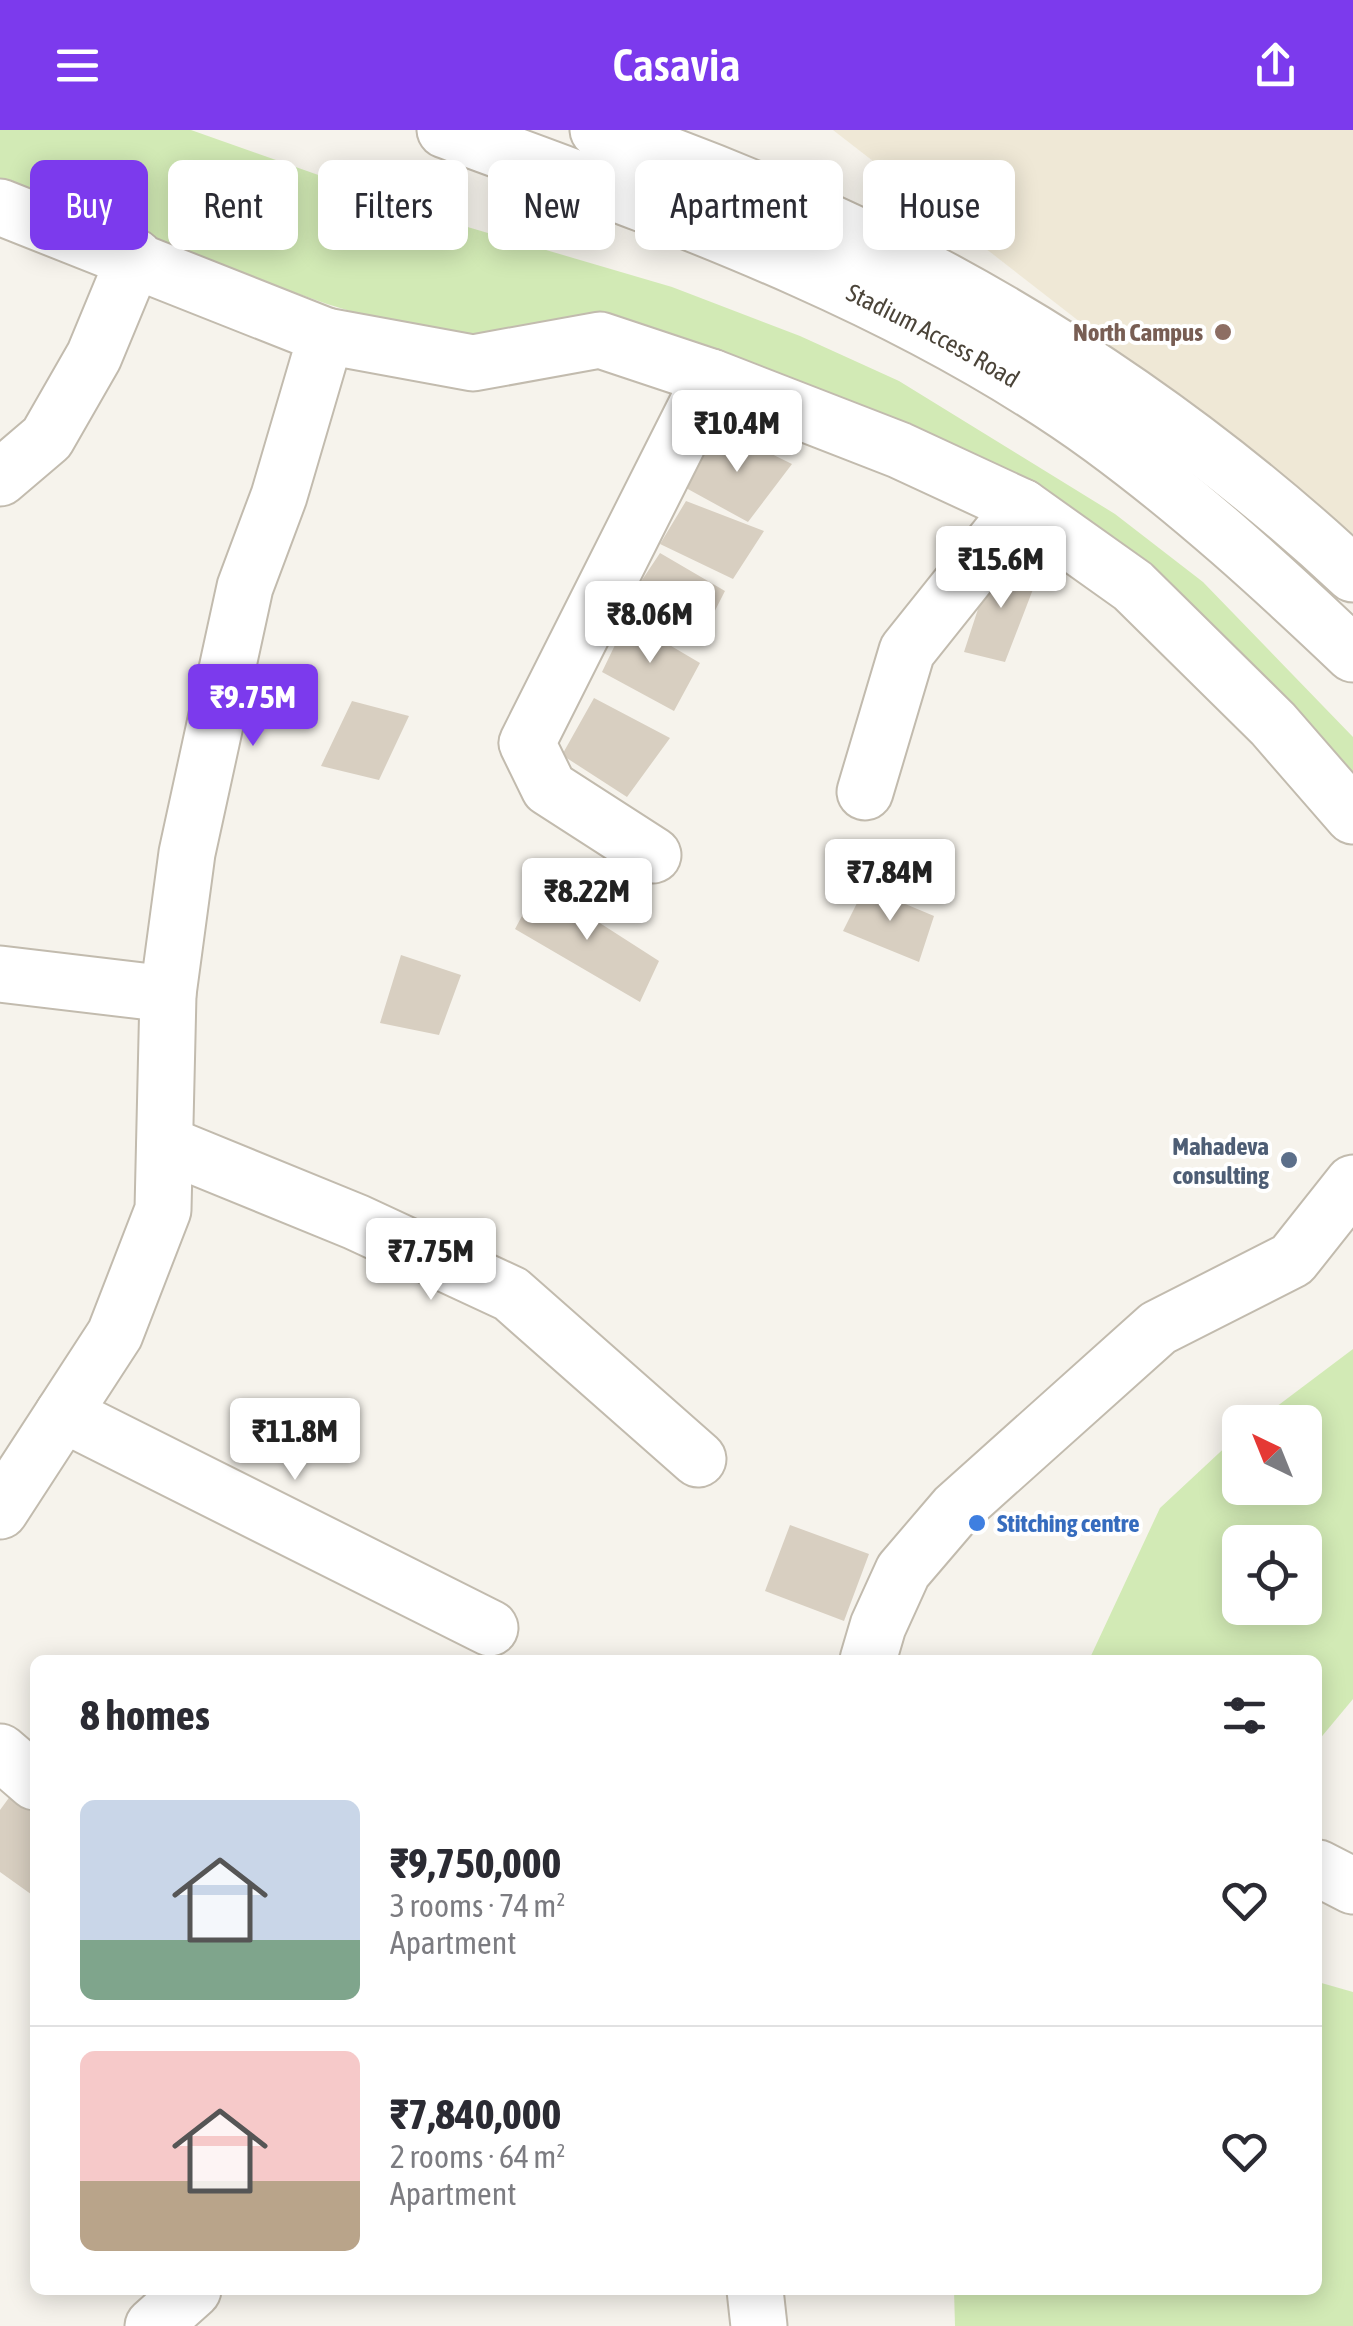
<!DOCTYPE html>
<html lang="en">
<head>
<meta charset="utf-8">
<style>
	:root { --surface:#fff; --page:#f2f2f3; --text:#2b2b33; --muted:#7c7c81; --line:#e1e1e2; --accent:#7c3aed }
	body { margin:0; font-family:"Asap Condensed",sans-serif; background:var(--page); color:var(--text); height:100vh; display:flex; flex-direction:column; font-size:38px; white-space:nowrap }
	* { box-sizing:border-box; margin:0 }
	p { font-size:32px; color:var(--muted) }
	.icon { flex:none; width:55px; height:55px; fill:none; stroke:currentColor; stroke-width:2; stroke-linecap:round; stroke-linejoin:round }
	.map { position:relative; flex:1; overflow:hidden }
	.details { position:absolute; left:30px; top:1525px; width:1292px; height:640px; display:flex; flex-direction:column; background:var(--surface); border-radius:15px; box-shadow:0 5px 25px #0003 }
	.details>* { flex:none }
	.guide { position:absolute; left:30px; top:30px; width:1295px; height:90px; display:flex; gap:20px }
	.needle { width:65px; rotate:317deg }
	.fabs { position:absolute; left:1222px; top:1275px; display:grid; gap:20px }
	.fabs a { display:grid; place-items:center; width:100px; height:100px; border-radius:15px; background:var(--surface); box-shadow:0 5px 25px #0003; font-size:50px }
	.price { position:absolute; translate:-50% -85px; padding:0 22px; border-radius:10px; background:#fff; color:#222; font-size:32px; line-height:65px; filter:drop-shadow(0 2px 5px #0008) }
	.price::after { content:''; position:absolute; left:50%; top:60px; width:30px; height:22px; margin-left:-15px; background:inherit; clip-path:polygon(0 0,100% 0,50% 100%) }
	.price.active { background:var(--accent); color:#fff }
	ul { padding:0; list-style:none }
	li { display:flex; align-items:center; gap:30px; height:250px; padding:0 50px }
	li+li { border-top:2px solid var(--line) }
	li span { display:grid; place-items:center; flex:none; width:280px; height:200px; border-radius:15px; color:#555 }
	li>.icon { margin-inline-start:auto }
	span .icon { width:120px; height:120px; fill:#fffc; stroke-width:1 }
	li b { font-size:42px }
	h2 { display:flex; justify-content:space-between; align-items:center; height:120px; padding:0 50px; font-size:42px }
	.tag { padding:0 35px; border-radius:15px; background:var(--surface); box-shadow:0 5px 25px #0003; font-size:35px; line-height:90px }
	.tag.active { background:var(--accent); color:#fff }
	header { display:flex; justify-content:space-between; align-items:center; height:130px; padding:0 50px; background:var(--accent); color:#fff; font-size:45px; font-weight:600 }
	.map>svg:first-child { display:block }
</style>
</head>
<body>
<header><svg class="icon" aria-label="menu" viewBox="0 0 24 24"><path d="M4 6h16M4 12h16M4 18h16"/></svg>Casavia<svg class="icon" aria-label="share" viewBox="0 0 24 24"><path d="M12 15V3M7 8l5-5 5 5M5 13v7h14v-7"/></svg></header>
<div class="map">
<svg width="1353" height="2196" viewBox="0 0 1353 2196">
	<rect width="100%" height="100%" fill="#f6f3ec"/>
	<path fill="#efe8d6" d="M833 0H1353V404Z"/>
	<path fill="#d2eab5" fill-rule="evenodd" d="M0 0H191L454 93 672 157 800 206 899 251 1115 384 1203 452 1353 607V652L1003 340 475 207 416 201 327 174 0 57Z
		M1353 1219V1569L1318 1611V1530H1089L1160 1378 1233 1310 1240 1305V1358H1305V1292H1256ZM1240 1412H1305V1478H1240Z
		M1318 1852 1353 1862V2196H955L954 2160H1318Z"/>
	<path fill="#d8cfc1" d="M719 298 792 334 748 392 686 358Z
		M686 371 764 401 733 449 660 414Z
		M660 423 725 461 698 514 624 477Z
		M993 433 1040 441 1005 532 964 522Z
		M627 490 700 533 674 581 602 542Z
		M594 568 670 608 627 667 562 625Z
		M352 571 409 586 379 650 321 636Z
		M539 754 659 831 640 872 515 799Z
		M865 757 934 786 919 832 843 801Z
		M401 825 461 845 439 905 380 893Z
		M790 1395 869 1424 844 1491 765 1461Z
		M11 1665 35 1682V1767L0 1742V1680Z"/>
	<g fill="none" stroke-linecap="round" stroke-linejoin="round">
		<defs>
			<g id="minor">
				<path id="s1" d="M445 0C670 83 905 165 1101 307 1191 373 1272 447 1353 524"/>
				<path d="M598 0C880 95 1135 241 1353 444"/>
				<path d="M0 77 326 206 279 366 245 457 187 723 168 864 163 1080 115 1204 0 1381"/>
				<path d="M326 206 473 233 600 210 711 247 899 320 1022 377 1133 456 1273 594 1353 686"/>
				<path d="M0 348 47 308 94 226 135 127"/>
				<path d="M865 662 907 521 1022 377"/>
				<path d="M653 725 549 658 527 613 711 247"/>
				<path d="M0 844 168 864"/>
				<path d="M165 1014 356 1092 511 1164 698 1329"/>
				<path d="M63 1284 490 1498"/>
				<path d="M868 1530 878 1496 903 1441 956 1379 1158 1198 1292 1130 1353 1053"/>
				<path d="M0 1622 35 1652"/>
				<path d="M1318 1738 1353 1756"/>
				<path d="M755 2160 759 2196"/>
				<path d="M153 2196 193 2160"/>
			</g>
		</defs>
		<use href="#minor" stroke="#c2bbae" stroke-width="59"/>
		<use href="#minor" stroke="#fff" stroke-width="55"/>
	</g>
	<circle fill="#8d6e63" stroke="#fff" stroke-width="4" cx="1223" cy="202" r="10"/>
	<circle fill="#5c6f8a" stroke="#fff" stroke-width="4" cx="1289" cy="1030" r="10"/>
	<circle fill="#3f7fe0" stroke="#fff" stroke-width="4" cx="977" cy="1393" r="10"/>
	<g text-anchor="middle" stroke-width="8" stroke-linejoin="round" paint-order="stroke">
		<g font-size="25" font-weight="bold" fill="#785e54" stroke="#fff" text-anchor="end">
			<text x="1203" y="211">North Campus</text>
		</g>
		<g font-size="25" fill="#4b4439" stroke="#fff">
			<text dy="9" stroke="none"><textPath href="#s1" startOffset="530">Stadium Access Road</textPath></text>
		</g>
		<g font-size="25" font-weight="bold" fill="#4e5e75" stroke="#fff" text-anchor="end">
			<text x="1269" y="1025">Mahadeva<tspan x="1269" dy="29">consulting</tspan></text>
		</g>
		<g font-size="25" font-weight="bold" fill="#366cbe" stroke="#fff" text-anchor="start">
			<text x="997" y="1402">Stitching centre</text>
		</g>
	</g>
</svg>
<div class="fabs">
<a><svg class="needle" viewBox="-14 -14 28 28"><path d="M0-13l5 13h-10z" fill="#e53935"/><path d="M0 13l5-13h-10z" fill="#7c7c81"/></svg></a>
<a><svg class="icon" aria-label="locate" viewBox="0 0 24 24"><circle cx="12" cy="12" r="6"/><path d="M12 2v4M12 18v4M2 12h4M18 12h4"/></svg></a>
</div>
<b class="price" style="left:737px;top:345px">₹10.4M</b>
<b class="price" style="left:1001px;top:481px">₹15.6M</b>
<b class="price" style="left:650px;top:536px">₹8.06M</b>
<b class="price active" style="left:253px;top:619px">₹9.75M</b>
<b class="price" style="left:890px;top:794px">₹7.84M</b>
<b class="price" style="left:587px;top:813px">₹8.22M</b>
<b class="price" style="left:431px;top:1173px">₹7.75M</b>
<b class="price" style="left:295px;top:1353px">₹11.8M</b>
<div class="guide">
<a class="tag active">Buy</a>
<a class="tag">Rent</a>
<a class="tag">Filters</a>
<a class="tag">New</a>
<a class="tag">Apartment</a>
<a class="tag">House</a>
</div>
<section class="details">
<h2>8 homes<svg class="icon" aria-label="filters" viewBox="0 0 24 24"><path d="M4 7h16M4 17h16"/><circle cx="9" cy="7" r="2"/><circle cx="15" cy="17" r="2"/></svg></h2>
<ul>
<li><span style="background:linear-gradient(#c9d6e8 70%,#7fa58c 0)"><svg class="icon" aria-label="home" viewBox="0 0 24 24"><path d="M3 11l9-7 9 7M6 9v11h12V9"/></svg></span><div><b>₹9,750,000</b><p>3 rooms · 74 m²</p><p>Apartment</p></div><svg class="icon" aria-label="heart" viewBox="0 0 24 24"><path d="M12 20l-8-8c-3-5 5-10 8-4 3-6 11-1 8 4z"/></svg></li>
<li><span style="background:linear-gradient(#f6c9c9 65%,#b9a48a 0)"><svg class="icon" aria-label="home" viewBox="0 0 24 24"><path d="M3 11l9-7 9 7M6 9v11h12V9"/></svg></span><div><b>₹7,840,000</b><p>2 rooms · 64 m²</p><p>Apartment</p></div><svg class="icon" aria-label="heart" viewBox="0 0 24 24"><path d="M12 20l-8-8c-3-5 5-10 8-4 3-6 11-1 8 4z"/></svg></li>
</ul>
</section>
</div>
</body>
</html>
